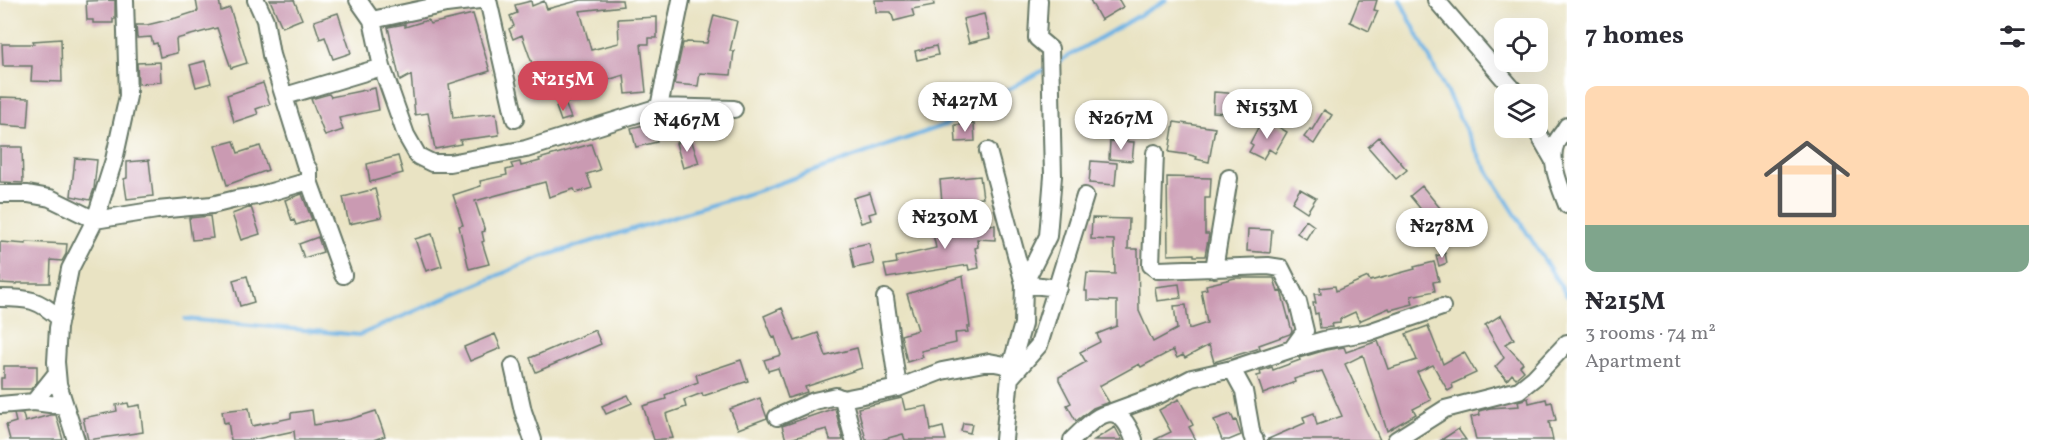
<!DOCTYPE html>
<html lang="en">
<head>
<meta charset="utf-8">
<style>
	:root { --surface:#fff; --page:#f7f7f7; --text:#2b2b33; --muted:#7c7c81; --accent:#d1495b }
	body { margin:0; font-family:Vollkorn,serif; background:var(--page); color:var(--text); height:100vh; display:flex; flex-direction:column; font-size:22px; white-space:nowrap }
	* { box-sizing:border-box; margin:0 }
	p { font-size:20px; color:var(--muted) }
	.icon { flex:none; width:33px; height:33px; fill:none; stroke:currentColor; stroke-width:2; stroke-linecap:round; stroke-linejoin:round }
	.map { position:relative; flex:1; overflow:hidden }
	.sheet { display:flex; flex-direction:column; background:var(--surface); width:480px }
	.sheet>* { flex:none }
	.controls { position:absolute; left:1494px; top:18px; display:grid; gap:12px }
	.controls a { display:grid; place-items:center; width:54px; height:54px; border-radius:12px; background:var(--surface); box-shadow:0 6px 24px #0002; font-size:30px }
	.price { position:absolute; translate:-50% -51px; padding:0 14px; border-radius:21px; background:#fff; color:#222; font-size:20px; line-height:39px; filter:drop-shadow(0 2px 3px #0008) }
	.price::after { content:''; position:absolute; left:50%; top:36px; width:18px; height:14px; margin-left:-9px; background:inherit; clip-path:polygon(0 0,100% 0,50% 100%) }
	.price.selected { background:var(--accent); color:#fff }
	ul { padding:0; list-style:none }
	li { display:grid; align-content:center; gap:12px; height:318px; padding:0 18px }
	li span { display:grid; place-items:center; height:186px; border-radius:12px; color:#555 }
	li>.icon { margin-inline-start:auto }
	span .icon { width:108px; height:108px; fill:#fffc; stroke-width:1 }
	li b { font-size:26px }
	h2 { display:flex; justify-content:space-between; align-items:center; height:72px; padding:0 18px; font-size:26px }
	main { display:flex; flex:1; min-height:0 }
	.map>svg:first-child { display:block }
</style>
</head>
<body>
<main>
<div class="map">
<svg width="1567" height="440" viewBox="0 0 1567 440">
	<rect width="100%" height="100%" fill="#fff"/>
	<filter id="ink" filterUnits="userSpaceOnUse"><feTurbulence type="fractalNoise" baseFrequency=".0167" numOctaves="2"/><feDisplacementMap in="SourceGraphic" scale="12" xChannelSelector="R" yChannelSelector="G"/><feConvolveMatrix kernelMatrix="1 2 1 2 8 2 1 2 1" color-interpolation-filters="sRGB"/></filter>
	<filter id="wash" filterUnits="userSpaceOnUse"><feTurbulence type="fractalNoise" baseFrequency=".008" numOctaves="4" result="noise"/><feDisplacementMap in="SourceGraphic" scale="24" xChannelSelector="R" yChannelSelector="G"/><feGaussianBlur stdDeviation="1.35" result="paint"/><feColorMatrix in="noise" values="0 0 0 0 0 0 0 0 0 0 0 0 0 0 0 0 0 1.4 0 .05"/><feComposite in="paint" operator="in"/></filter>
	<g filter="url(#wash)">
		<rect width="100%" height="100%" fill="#e9e3c3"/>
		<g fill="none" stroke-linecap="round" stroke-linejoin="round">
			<path stroke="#6db2e4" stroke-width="4" d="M1400 0 1481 160 1567 296
				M1056 63 1166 0
				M185 319 359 335 541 257 757 191 945 125 1047 68"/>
		</g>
		<g id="blocks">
			<path fill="#ca9ab2" d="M115 0V19H113V23H93V20H87L86 1Z
				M196 0H219L221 11 230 8 247 63 231 68 217 28 176 39 177 53 160 57 157 43 153 44 151 37 137 38 136 25H147L176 18 198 11Z
				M270 0H294L302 19 282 27Z
				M581 0H622L623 6 580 11 591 50 619 43 618 19 657 17V38H649V44H641L646 92 626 94 624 75 585 87 588 95 566 103 553 76 526 88 520 76 534 69 522 35 513 39 509 29 514 26 510 16 517 13 515 5 531 1 532 6 544 1 547 9Z
				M875 0H933L934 5 912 9 914 16 894 21 891 12H876Z
				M1090 0H1119L1123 7 1101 20Z
				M1359 0H1377L1374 10 1378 11 1369 31 1350 22Z
				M338 13 351 53 333 59 325 37 320 39 314 21Z
				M473 14 490 71 449 84 453 118 496 113 499 135 460 140 461 144 435 149 428 113 415 115 411 75 400 81 388 27 405 24V27L428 20 430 24Z
				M984 14 990 38 969 43 963 19Z
				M714 15 737 21 730 51H734L731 75 700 73 698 86 674 84 683 43H686L687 42 707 43Z
				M61 39 62 82 31 81 32 66H3L2 44H34L33 41Z
				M936 46 938 55 917 60 915 51Z
				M205 61 211 83 196 87 190 65Z
				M160 62 161 82 138 84 137 63Z
				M263 83 270 104 256 109 258 114 234 122 227 95Z
				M375 88 379 110 339 118 343 130 325 136 311 99 329 94 331 97Z
				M1214 92 1254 95 1253 115 1213 112Z
				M0 97 30 98 28 127 0 125Z
				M565 103 571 118 561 121 556 107Z
				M1121 107 1122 116 1102 118 1101 109Z
				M1324 110 1332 115 1314 144 1304 137 1310 129 1312 130Z
				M1174 122 1215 128 1209 162 1196 159 1197 157 1190 155 1169 152Z
				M652 123 657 142 636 147 631 128Z
				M974 124 975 141 956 142 955 125Z
				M1260 124 1271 129 1274 124 1287 132 1275 153 1269 149 1263 159 1249 152 1253 145 1250 143Z
				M1379 137 1407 170 1396 179 1368 147Z
				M691 139 699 163 683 168 676 143Z
				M234 141 238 153 260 146 268 170 227 185 215 146Z
				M1110 141 1134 142 1132 161 1109 159Z
				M591 144 600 170 587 174 592 188 576 193 574 189 549 197 545 182 475 201 485 231 482 232 484 241 482 242 489 264 469 269 459 226 463 225 453 195 481 186 480 181 507 175 506 170 513 168 511 164 520 162 521 166 540 161 539 159Z
				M0 147H22L23 183 0 182Z
				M398 156 403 173 370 182 367 164Z
				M75 158 97 160 94 189 90 200 71 196Z
				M149 160 153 196 127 199 124 179 127 178V162Z
				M1091 161 1117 163 1115 185 1089 183Z
				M980 176 983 198 942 202 940 180Z
				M1167 177 1211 178 1210 198H1205V234H1209L1205 256H1194V254L1168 255Z
				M1422 186 1449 219 1437 229 1410 196Z
				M375 189 382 217 349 224 343 197Z
				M1300 189 1316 198 1307 212 1292 202Z
				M870 193 876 212 869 214 871 220 861 223 853 198Z
				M302 194 312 220 296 225 294 220 292 221 285 200Z
				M251 207 260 234 241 240 232 214Z
				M210 216 213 238 192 240 189 218Z
				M1092 218 1129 219 1128 249H1137L1138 251 1139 311 1153 342 1177 329 1174 306 1186 305 1189 329 1207 323 1201 290 1207 289 1206 285 1235 278H1274L1278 292 1281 291 1292 331 1290 334 1259 345 1260 348 1214 362 1209 345 1185 358 1183 355 1177 358 1173 350 1141 367 1139 364 1099 386 1109 402 1093 408 1076 421 1067 405 1071 403 1059 380V377L1086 362 1080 352 1100 342 1097 334 1117 326V301L1087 300V291H1085L1087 273 1115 274 1114 240 1091 239Z
				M1306 220 1314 226 1306 239 1297 233Z
				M974 221V224L995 225V240L977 239 978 247 975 248 979 268 969 270 968 265 887 278 884 265 897 263 896 257 936 248 932 229Z
				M1248 229 1272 230 1270 253 1247 251Z
				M432 234 442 266 426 271 415 239Z
				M318 237 323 252 304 258 299 244Z
				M0 242 26 244V242L67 244 66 254 62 261 51 260 50 283H17V284L0 283Z
				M869 243 874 264 854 268 850 247Z
				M1445 253 1447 263 1439 266 1436 256Z
				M1434 262 1439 281 1433 282 1435 291 1411 296 1413 304 1390 310 1389 308 1359 321 1355 312 1340 319V323L1331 324 1332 327 1320 328 1318 313 1315 314 1313 303H1316L1314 294H1321L1320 288 1335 286 1336 291 1368 277 1370 281 1415 269 1414 267Z
				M247 276 254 302 240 306 233 280Z
				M963 276 970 327H967L968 332 955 333 956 343 921 351 923 357 907 362 901 335 918 330 907 294Z
				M1179 284 1181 298 1157 301 1155 287Z
				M782 308 795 341 818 333 826 356 857 348 862 368 805 387 807 392 788 398 778 368 768 371 764 360 781 355 775 337 773 338 764 316Z
				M1501 315 1514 339 1505 344 1523 363 1520 366 1524 371 1516 378 1512 374 1507 380 1495 367 1504 358 1485 325Z
				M1428 326 1443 364 1464 352 1476 373 1452 384 1453 388 1448 391 1433 365 1417 372 1431 400 1413 409 1416 414 1387 431 1363 355 1345 364 1380 440H1266L1305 423 1303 417 1314 413 1317 425 1342 416 1322 371 1294 379 1295 382 1263 394 1257 376 1261 375 1260 371 1272 367 1273 370 1300 360 1299 358 1326 350 1344 347 1346 352 1378 341 1388 369 1417 360 1406 334Z
				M595 330 601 344 536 372 530 358Z
				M495 334 501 348 470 361 464 347Z
				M741 360 748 381 703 396 702 393 684 400 686 407 666 414 673 438 654 440 643 406 666 399 665 395 698 382 696 375Z
				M4 366H37V382L31 389H1V378H4Z
				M628 395 632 403 606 414 602 406Z
				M760 398 767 418 738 429 730 409Z
				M902 398 905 410 927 406 931 430 943 427 946 440H905L903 434 881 440H866L858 408Z
				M1528 398 1529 403 1546 399 1547 403 1552 402 1556 420 1549 422 1553 440H1476L1471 417 1480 415 1479 411 1490 408 1519 406 1518 401Z
				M1179 399 1193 425 1189 427 1196 440H1154L1171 432 1159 410Z
				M128 403 129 407 140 405 143 432 88 440 83 418 117 411 116 405Z
				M249 408 252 426 291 418V413L312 410 314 425 351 419 376 411 385 436 373 440H295L294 431 252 440H231L228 422 224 423 222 411Z
				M835 408 843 440H830L827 429 786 440 782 426Z
				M14 414H23L25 422 50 415H56L63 440H10L6 425 16 422Z
				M1231 414 1234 421 1236 420 1241 435 1229 440H1222L1214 420Z
				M963 423 972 424 970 433 961 431Z
				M1115 427 1122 440H1094Z
				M1458 429 1466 440H1441Z"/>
		</g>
	</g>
	<g filter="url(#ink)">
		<use href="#blocks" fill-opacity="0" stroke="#676" stroke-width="1.5"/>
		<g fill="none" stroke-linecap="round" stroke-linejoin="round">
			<defs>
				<path id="minor" d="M256 0 265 20 271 55 305 164 309 170V181L343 275
					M358 0 372 20 382 67 406 135 418 156 432 163H450L526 149 659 107 734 109
					M488 0 515 119
					M1039 0 1037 38 1050 49 1053 176 1048 236 1024 284 1058 288
					M1436 0 1517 94
					M372 20 446 4 479 0
					M285 96 382 67
					M659 107 681 0
					M1567 126C1564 132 1559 137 1556 143 1548 160 1561 189 1567 205
					M1535 128 1554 161
					M988 151 1024 284 1023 324 1011 366 1004 440
					M0 194H28L50 198 95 220 157 210 212 205 236 199 257 196 309 181
					M1214 269 1229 178
					M0 298C28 298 39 299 60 319
					M885 298 898 388
					M1292 349 1324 340 1369 332 1442 307
					M513 366 523 411 533 440
					M1232 369 1244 391 1252 436 1255 440
					M1011 377 1039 345 1085 196
					M843 399 898 388 942 371 989 362 1011 366
					M34 402 57 373
					M0 405 34 402 65 406
					M1112 412 1161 394 1192 378 1232 369 1292 349 1305 331 1298 302 1281 268 1268 266 1158 270 1151 265 1155 153
					M777 417 814 401 836 396 843 399 854 440
					M76 440 58 384 56 362 58 328 70 269 95 220 114 160 128 96 125 0
					M1072 440C1097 415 1118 395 1134 440
					M1396 440 1445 409 1519 390 1534 378 1567 343"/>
			</defs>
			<use href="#minor" stroke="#676" stroke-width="20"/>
			<use href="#minor" stroke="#fff" stroke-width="16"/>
		</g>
	</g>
</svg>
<div class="controls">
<a><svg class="icon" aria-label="locate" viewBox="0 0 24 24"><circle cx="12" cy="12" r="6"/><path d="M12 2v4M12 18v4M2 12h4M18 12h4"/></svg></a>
<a><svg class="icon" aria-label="layers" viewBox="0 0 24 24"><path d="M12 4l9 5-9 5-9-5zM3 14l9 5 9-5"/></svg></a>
</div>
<b class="price selected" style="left:563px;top:112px">₦215M</b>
<b class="price" style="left:965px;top:133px">₦427M</b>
<b class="price" style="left:1267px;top:140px">₦153M</b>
<b class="price" style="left:1121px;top:151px">₦267M</b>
<b class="price" style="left:687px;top:153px">₦467M</b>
<b class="price" style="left:945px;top:250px">₦230M</b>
<b class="price" style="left:1442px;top:259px">₦278M</b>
</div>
<section class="sheet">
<h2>7 homes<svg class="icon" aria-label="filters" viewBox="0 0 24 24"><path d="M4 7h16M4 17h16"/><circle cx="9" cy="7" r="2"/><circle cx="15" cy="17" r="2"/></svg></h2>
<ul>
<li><span style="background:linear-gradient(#ffd9b3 75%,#7fa58c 0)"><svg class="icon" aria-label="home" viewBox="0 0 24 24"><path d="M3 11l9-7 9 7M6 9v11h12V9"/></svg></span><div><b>₦215M</b><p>3 rooms · 74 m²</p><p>Apartment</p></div></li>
</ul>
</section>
</main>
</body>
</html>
